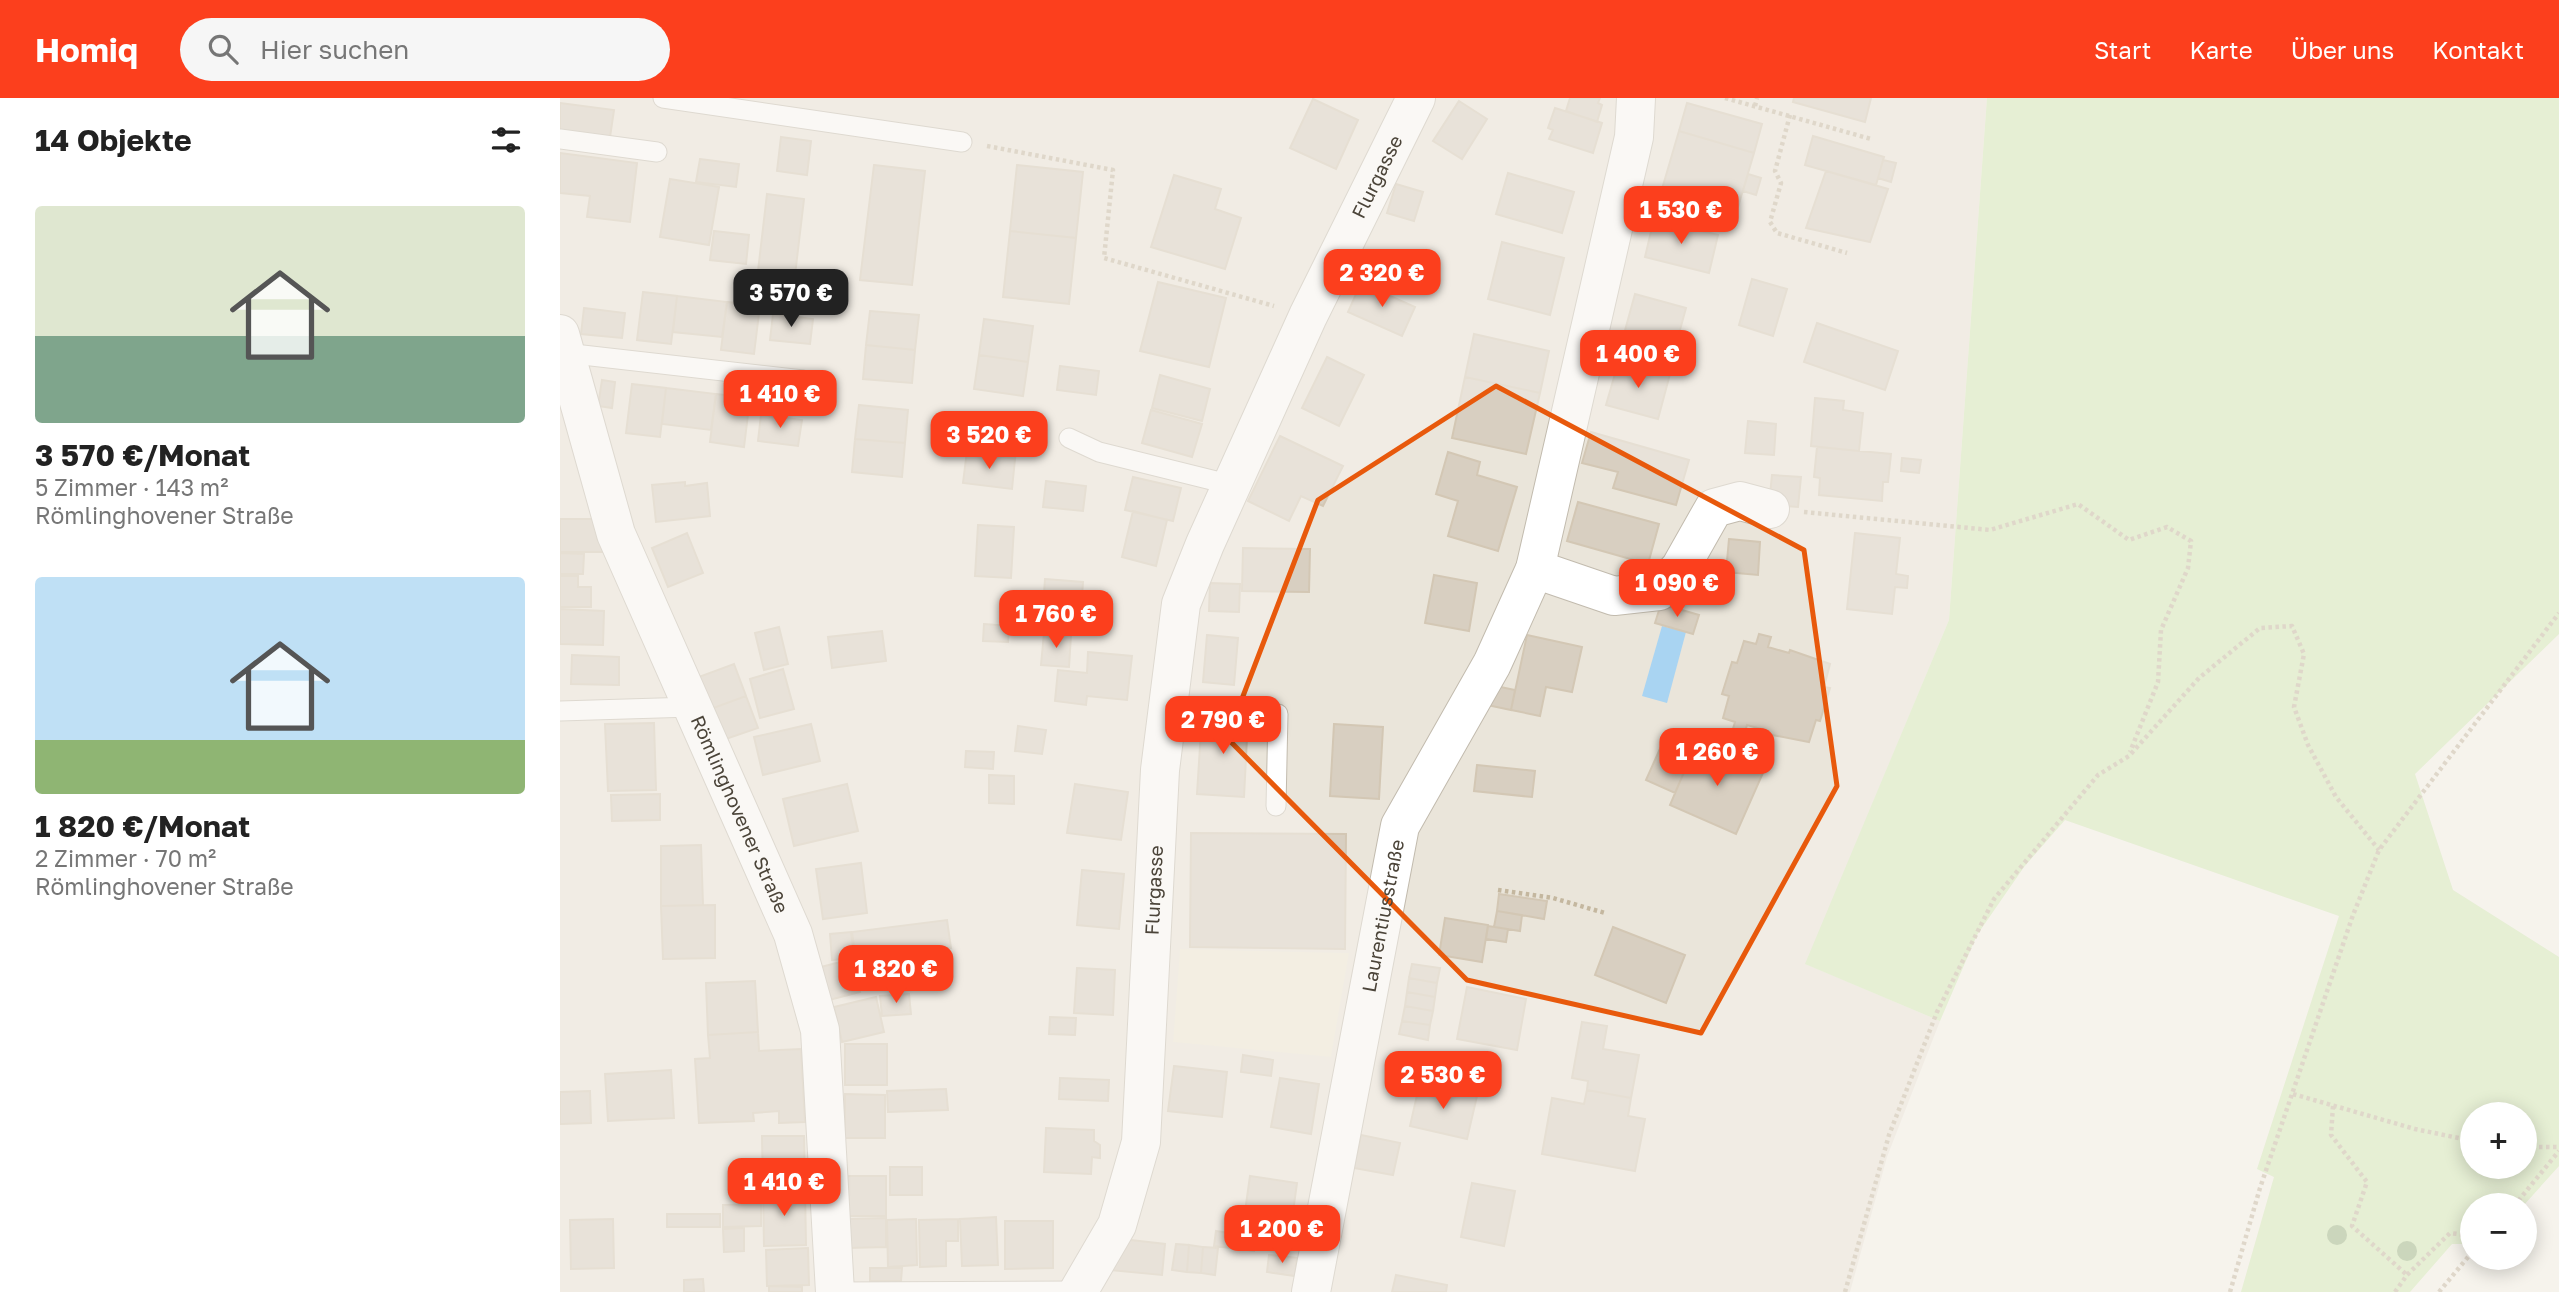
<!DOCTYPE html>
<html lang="de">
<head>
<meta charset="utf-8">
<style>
	:root { --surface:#fff; --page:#f6f6f6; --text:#222; --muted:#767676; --accent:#fc3f1d }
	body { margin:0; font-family:"Golos Text",sans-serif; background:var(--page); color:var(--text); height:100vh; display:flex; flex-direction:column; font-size:26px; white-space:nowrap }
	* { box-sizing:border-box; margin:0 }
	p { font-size:23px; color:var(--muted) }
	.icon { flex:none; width:38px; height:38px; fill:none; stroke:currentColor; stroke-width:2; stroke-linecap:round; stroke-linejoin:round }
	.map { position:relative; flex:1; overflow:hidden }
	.sheet { display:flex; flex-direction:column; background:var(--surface); width:560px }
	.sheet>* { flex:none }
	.controls { position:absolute; left:1900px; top:1004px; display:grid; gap:14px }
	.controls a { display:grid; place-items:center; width:77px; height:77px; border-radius:50%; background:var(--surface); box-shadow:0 4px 18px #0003; font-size:35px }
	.price { position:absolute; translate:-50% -60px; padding:0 16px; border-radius:14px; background:var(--accent); color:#fff; font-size:23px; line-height:46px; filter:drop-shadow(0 2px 4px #0008) }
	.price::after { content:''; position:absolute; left:50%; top:42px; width:21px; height:16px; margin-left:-10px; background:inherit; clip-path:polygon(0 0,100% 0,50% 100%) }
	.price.current { background:#222; color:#fff }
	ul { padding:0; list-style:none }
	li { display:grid; align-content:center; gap:14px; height:371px; padding:0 35px }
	li span { display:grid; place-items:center; height:217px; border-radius:7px; color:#555 }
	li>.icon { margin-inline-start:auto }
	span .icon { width:126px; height:126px; fill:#fffc; stroke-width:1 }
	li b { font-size:30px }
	h2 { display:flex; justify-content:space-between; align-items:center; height:84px; padding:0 35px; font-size:30px }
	header { display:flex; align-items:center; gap:42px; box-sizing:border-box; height:98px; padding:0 35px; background:var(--accent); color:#fff }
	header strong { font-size:33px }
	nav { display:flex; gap:38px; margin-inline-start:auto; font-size:24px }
	.search { width:490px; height:63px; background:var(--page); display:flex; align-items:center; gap:18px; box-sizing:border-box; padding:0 24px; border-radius:38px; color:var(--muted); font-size:26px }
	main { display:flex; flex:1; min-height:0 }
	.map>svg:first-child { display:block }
</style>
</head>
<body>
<header>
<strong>Homiq</strong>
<div class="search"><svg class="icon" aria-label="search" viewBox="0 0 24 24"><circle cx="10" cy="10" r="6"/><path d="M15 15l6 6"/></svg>Hier suchen</div>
<nav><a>Start</a><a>Karte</a><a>Über uns</a><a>Kontakt</a></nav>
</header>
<main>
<section class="sheet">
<h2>14 Objekte<svg class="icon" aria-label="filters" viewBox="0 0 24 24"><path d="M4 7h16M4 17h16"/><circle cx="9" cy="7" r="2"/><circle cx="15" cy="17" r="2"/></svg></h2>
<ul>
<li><span style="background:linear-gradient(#dfe7d0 60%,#7fa58c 0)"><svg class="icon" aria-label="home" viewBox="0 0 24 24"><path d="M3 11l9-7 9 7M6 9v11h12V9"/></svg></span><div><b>3 570 €/Monat</b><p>5 Zimmer · 143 m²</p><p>Römlinghovener Straße</p></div></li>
<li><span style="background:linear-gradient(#bfe0f5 75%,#8fb573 0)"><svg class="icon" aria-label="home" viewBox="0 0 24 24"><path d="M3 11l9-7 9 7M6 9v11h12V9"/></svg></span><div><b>1 820 €/Monat</b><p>2 Zimmer · 70 m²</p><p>Römlinghovener Straße</p></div></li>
</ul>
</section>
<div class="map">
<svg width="1999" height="1194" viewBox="0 0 1999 1194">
	<rect width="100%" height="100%" fill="#f6f3ec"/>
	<path fill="#eae5da" d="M0 0H1427L1389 522 1246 866 1380 923 1327 1059 1290 1194H0Z"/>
	<path fill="#efe8d6" d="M620 851 789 855 771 959 613 944Z"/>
	<path fill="#d2eab5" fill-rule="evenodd" d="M1427 0H1999V536L1855 676 1893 792 1999 859V1068L1963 1108H1913V1146H1892L1850 1194H1681L1714 1079 1697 1071 1779 818 1505 722 1464 769 1417 837 1380 923 1245 866 1389 522ZM1913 1017H1965V1069H1913Z"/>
	<path fill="#a9d4f2" d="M1102 528 1126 534 1107 605 1082 598Z"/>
	<path fill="#d8cfc1" stroke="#d3c7b4" stroke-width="2" d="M1010 0H1040L1038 5 1042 7 1037 24 1006 13Z
		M1234 0H1311L1305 24 1233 4Z
		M753 1 798 22 776 71 730 50Z
		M899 3 927 21 902 61 873 43Z
		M0 5 54 12 50 39 0 32Z
		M1127 5 1202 26 1194 55 1119 33Z
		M995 10 1042 25 1033 55 989 41 993 32 988 30Z
		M1119 33 1194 55 1178 109 1150 102V105L1102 91Z
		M1253 38 1324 59 1316 87 1245 67Z
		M221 39 251 43 247 77 217 73Z
		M0 55 77 65 70 124 27 119 30 98 0 95Z
		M140 61 179 66 176 89 136 84Z
		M1323 62 1336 65 1331 84 1318 80Z
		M314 67 365 73 352 187 300 182Z
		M457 67 523 74 516 140 450 133Z
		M1266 73 1328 91 1310 144 1246 130Z
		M948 75 1014 94 1002 135 936 116Z
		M1188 76 1201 80 1196 97 1183 93Z
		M614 77 661 91 655 111 681 120 665 171 591 149Z
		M110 81 159 89 149 147 100 139Z
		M836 86 863 94 854 123 827 115Z
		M207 96 244 101 235 177 198 173Z
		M1094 121 1158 137 1149 175 1085 159Z
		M154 133 189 137 186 166 150 162Z
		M450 133 516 140 509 206 443 199Z
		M942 144 1004 160 990 217 928 201Z
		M1192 181 1227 191 1213 238 1179 227Z
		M598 184 666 200 649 269 580 253Z
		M801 185 855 209 842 238 788 214Z
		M83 194 117 198 111 246 77 242Z
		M1075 196 1126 210 1115 250 1064 236Z
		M117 198 167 204 162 239 113 234Z
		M167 204 200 207 194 256 161 252Z
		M24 210 65 215 62 240 21 236Z
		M310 213 359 217 355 252 306 247Z
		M213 216 253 221 250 246 210 242Z
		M424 221 473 228 468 264 419 257Z
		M1257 225 1338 253 1325 292 1244 264Z
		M914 236 989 253 980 295 905 279Z
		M306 247 355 252 352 285 303 281Z
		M419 257 468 264 463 298 414 291Z
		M767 259 804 277 779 328 742 310Z
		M1059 262 1110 276 1098 321 1046 307Z
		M500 268 539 273 536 297 497 292Z
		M600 277 650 291 642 323 592 310Z
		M905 279 980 295 966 356 892 340Z
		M42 282 55 284 52 310 38 308Z
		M72 286 106 290 100 339 66 335Z
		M106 290 156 296 151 332 102 326Z
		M156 296 190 300 184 349 150 344Z
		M1255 300 1284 303 1283 312 1303 315 1299 353 1251 348Z
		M299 307 348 312 345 345 295 341Z
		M591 312 642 326 632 359 582 345Z
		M201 317 242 322 238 348 198 343Z
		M413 317 461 324 455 361 407 353Z
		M1188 323 1216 326 1214 357 1185 355Z
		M1031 334 1129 362 1116 407 1053 390 1058 374 1022 365Z
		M720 338 783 368 763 408 741 398 729 423 688 403Z
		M295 341 345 345 342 379 292 374Z
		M1257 349 1331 356 1328 384H1323L1322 403 1259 397 1260 380 1254 379Z
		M407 353 455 361 452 391 403 385Z
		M888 354 920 364 917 377 957 389 938 453 888 438 898 403 876 396Z
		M1342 360 1361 362 1359 375 1341 373Z
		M1212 377 1241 379 1238 409 1209 407Z
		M573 379 621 390 613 423 565 412Z
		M486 383 526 388 523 413 483 409Z
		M125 384V388L147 385 150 418 96 424 92 387Z
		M1018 404 1099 426 1088 466 1007 443Z
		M573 413 607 422 596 468 562 459Z
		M0 421H33L43 454H0Z
		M418 427 454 429 451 480 415 478Z
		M127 435 143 475 108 489 92 450Z
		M1295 435 1340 440 1336 476 1348 478 1347 490 1335 489 1332 516 1287 511Z
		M1169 441 1200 444 1198 477 1166 474Z
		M683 450 750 451 749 494 682 493Z
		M0 455 24 456 23 476H0Z
		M874 477 917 485 909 533 865 525Z
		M0 478H18V489H31V509H0Z
		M485 481 523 484 520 526 482 523Z
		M650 485 680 486 679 514 649 513Z
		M1101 506 1139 517 1133 536 1095 525Z
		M0 511 44 513 43 547 0 546Z
		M424 526 449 528 448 544 423 543Z
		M219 529 228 566 204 572 195 535Z
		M322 533 326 563 272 570 268 539Z
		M484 535 511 537 509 569 481 567Z
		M1199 536 1211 539 1208 549 1229 555 1230 552 1270 566 1264 589 1270 590 1260 623 1256 622 1249 644 1207 636 1208 633 1187 627 1184 637 1172 634 1175 624 1163 620 1169 598 1162 596 1172 564 1177 565 1184 543 1196 546Z
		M647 537 678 540 674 587 643 584Z
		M967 537 1022 549 1012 594 986 589 980 618 951 612Z
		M528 554 572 558 567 602 527 598 526 607 495 603 498 572 527 575Z
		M12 557 59 559V587L11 586Z
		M174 566 186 598 148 612 136 580Z
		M223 571 234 611 200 620 190 581Z
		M931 587 955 592 951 612 927 607Z
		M186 598 198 630 160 643 148 612Z
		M642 617 688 620 684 699 637 696Z
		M94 625 96 692 48 693 45 626Z
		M251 626 260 663 203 677 194 639Z
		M774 626 823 629 819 701 770 698Z
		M458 628 486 632 482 656 455 653Z
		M1107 635 1136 647 1115 695 1086 682Z
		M1136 646 1185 667 1188 660 1206 668 1176 736 1110 707Z
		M406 653 434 654 433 671 405 669Z
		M917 667 975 673 972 699 914 693Z
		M429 677 454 678V706L429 705Z
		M287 686 298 733 234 748 223 701Z
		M515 686 568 694 561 742 507 735Z
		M100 696V722L52 723 51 697Z
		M631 735 786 736 785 851 630 849Z
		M141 747 143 807 101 808V748Z
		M301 765 307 815 263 821 256 771Z
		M522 772 564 776 559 831 517 827Z
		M939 796 987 803 984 821 937 813Z
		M155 807V860L103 861 101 808Z
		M937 813 962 817 960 833 934 829Z
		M885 820 928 827 922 864 879 857Z
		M387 822 391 850 296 861 292 834Z
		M928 828 948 831 946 844 926 841Z
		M1053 829 1125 857 1106 905 1035 877Z
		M291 834 294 860 272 862 270 836Z
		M375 854 378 878 302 887 299 863Z
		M292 861 300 894 269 902 261 869Z
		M852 866 880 870 877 885 849 880Z
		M517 870 555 872 553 917 514 915Z
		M849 880 877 885 875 899 847 894Z
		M195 883 198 934 148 937 146 885Z
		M907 889 966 901 957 952 897 941Z
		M847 894 875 899 873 913 845 908Z
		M349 896 351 916 322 918 320 898Z
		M316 899 324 934 282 944 274 909Z
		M845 908 873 913 870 927 842 923Z
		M490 919 516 920 515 937 489 936Z
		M842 923 870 927 868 942 839 936Z
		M1022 924 1047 928 1043 951 1079 957 1071 1000 1027 992 1028 983 1012 980Z
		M198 934 199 953 241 951 245 1024 219 1025V1013L193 1015 194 1023 139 1025 135 961 150 960 148 937Z
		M285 946H327V987H285Z
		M683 957 713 962 711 978 681 974Z
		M614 968 667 974 662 1019 608 1013Z
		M111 972 114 1020 48 1023 45 976Z
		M500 980 549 982 548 1003 499 1001Z
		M720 980 759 986 751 1036 711 1029Z
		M860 984 917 998 907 1041 850 1028Z
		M386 991 388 1012 328 1014 327 993Z
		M1027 992 1071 1000 1068 1018 1085 1021 1075 1073 982 1056 992 1000 1024 1006Z
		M30 993 31 1025 0 1026V994Z
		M285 996 325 997V1040H285Z
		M486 1030 534 1032V1043L540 1047V1060L532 1059 531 1076 484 1074Z
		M801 1037 840 1045 833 1077 794 1070Z
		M202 1038H244L245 1092 203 1093Z
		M330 1069H362V1097H330Z
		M286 1078H326V1118H286Z
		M690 1078 737 1085 729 1142 682 1135Z
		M912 1085 955 1093 944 1148 901 1139Z
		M245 1092 246 1147 204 1148 203 1093Z
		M201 1106V1128L163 1129V1107Z
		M107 1116H160V1129H107Z
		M436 1119 438 1167 402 1168 400 1121Z
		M326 1120V1149L287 1150V1121Z
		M53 1121 54 1170 11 1171 10 1122Z
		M356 1121 357 1167 328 1169 327 1122Z
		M398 1121V1143H386V1168L360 1169 359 1122Z
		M445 1123H493V1170L445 1171Z
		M184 1130V1153L164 1154 163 1131Z
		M656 1133 696 1139 694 1153 654 1148Z
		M562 1141 605 1146 602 1177 549 1172Z
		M616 1146 629 1147 627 1174 612 1172Z
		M629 1147 643 1149 641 1175 627 1174Z
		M643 1149 658 1150 655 1177 641 1175Z
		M248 1150 249 1187 207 1188 206 1152Z
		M709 1157 737 1160 735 1178 707 1174Z
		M310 1170H342L341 1183H310Z
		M836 1177 887 1187 886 1194H832Z
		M143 1181 144 1194H124V1182Z
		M209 1188 242 1189V1194H209Z"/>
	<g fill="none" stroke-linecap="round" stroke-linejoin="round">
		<defs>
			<path id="service" d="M103 0 402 44
				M0 41 97 54
				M5 255 243 282
				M509 340 539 354 672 387
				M607 608 718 616 716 708
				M0 613 132 609
				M275 1194 519 1193"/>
			<g id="minor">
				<path id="s1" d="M0 236 56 436 233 836 260 932 275 1194"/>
				<path d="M975 471 1054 498 1099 493 1120 470 1154 410 1180 403 1210 411"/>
				<path id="s2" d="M518 1194 557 1127 581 1044 600 672 621 506 645 446 748 218 856 0"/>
				<path id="s3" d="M751 1194 840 728 932 566 975 471 1074 39 1076 0"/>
			</g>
		</defs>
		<use href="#service" stroke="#c2bbae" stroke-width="21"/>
		<use href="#minor" stroke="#c2bbae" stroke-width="40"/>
		<path stroke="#c4b79f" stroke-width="4.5" stroke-dasharray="3.5 3.5" stroke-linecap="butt" d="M1165 0 1311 41
			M1195 8 1197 0
			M1230 17 1215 73 1221 85 1210 124 1217 135 1287 155
			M427 48 553 72 544 160 714 208
			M1244 414 1430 432 1518 406 1569 442 1607 429 1631 443 1628 470 1601 532 1598 584 1570 654
			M938 792 993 800 1045 815
			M1733 996 1855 1031 1913 1043
			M1773 1008 1771 1037 1807 1084 1792 1128 1847 1177
			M1965 1049H1999
			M1954 1108 1999 1053
			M1285 1194 1329 1037 1377 914 1434 801 1538 677 1569 658 1639 580 1700 530 1732 528 1744 556 1734 609 1748 647 1776 699 1819 752
			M1670 1194 1700 1090 1793 817 1819 752 1999 515
			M1835 1194 1847 1177 1890 1135 1913 1138
			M1879 1194 1913 1153"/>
		<use href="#service" stroke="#fff" stroke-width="19"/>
		<use href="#minor" stroke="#fff" stroke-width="38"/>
	</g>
	<g fill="#97b381">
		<circle cx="1777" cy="1137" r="10"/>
		<circle cx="1847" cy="1153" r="10"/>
	</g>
	<path d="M0 0H1999V1194H0ZM936 288 1244 452 1277 688 1141 935 907 882 667 640 758 402Z" fill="#f6f3ec" fill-opacity=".55" fill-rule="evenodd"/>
	<path fill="none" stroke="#e8590c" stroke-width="5" stroke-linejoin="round" d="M936 288 1244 452 1277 688 1141 935 907 882 667 640 758 402Z"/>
	<g text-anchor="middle" stroke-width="5" stroke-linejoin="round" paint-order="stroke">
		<g font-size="19" fill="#4b4439" stroke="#fff">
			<text dy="7" stroke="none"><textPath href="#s2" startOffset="1174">Flurgasse</textPath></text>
			<text dy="7" stroke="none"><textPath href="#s1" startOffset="514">Römlinghovener Straße</textPath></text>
			<text dy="7" stroke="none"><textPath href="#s2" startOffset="416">Flurgasse</textPath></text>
			<text dy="7" stroke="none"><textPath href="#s3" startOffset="383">Laurentiusstraße</textPath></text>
		</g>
	</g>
</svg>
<div class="controls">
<a>+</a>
<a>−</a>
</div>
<b class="price" style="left:1121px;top:148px">1 530 €</b>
<b class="price" style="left:822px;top:211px">2 320 €</b>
<b class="price current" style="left:231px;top:231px">3 570 €</b>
<b class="price" style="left:1078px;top:292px">1 400 €</b>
<b class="price" style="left:220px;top:332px">1 410 €</b>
<b class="price" style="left:429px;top:373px">3 520 €</b>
<b class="price" style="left:1117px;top:521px">1 090 €</b>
<b class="price" style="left:496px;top:552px">1 760 €</b>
<b class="price" style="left:663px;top:658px">2 790 €</b>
<b class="price" style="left:1157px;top:690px">1 260 €</b>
<b class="price" style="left:336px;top:907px">1 820 €</b>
<b class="price" style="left:883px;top:1013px">2 530 €</b>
<b class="price" style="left:224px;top:1120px">1 410 €</b>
<b class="price" style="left:722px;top:1167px">1 200 €</b>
</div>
</main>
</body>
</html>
